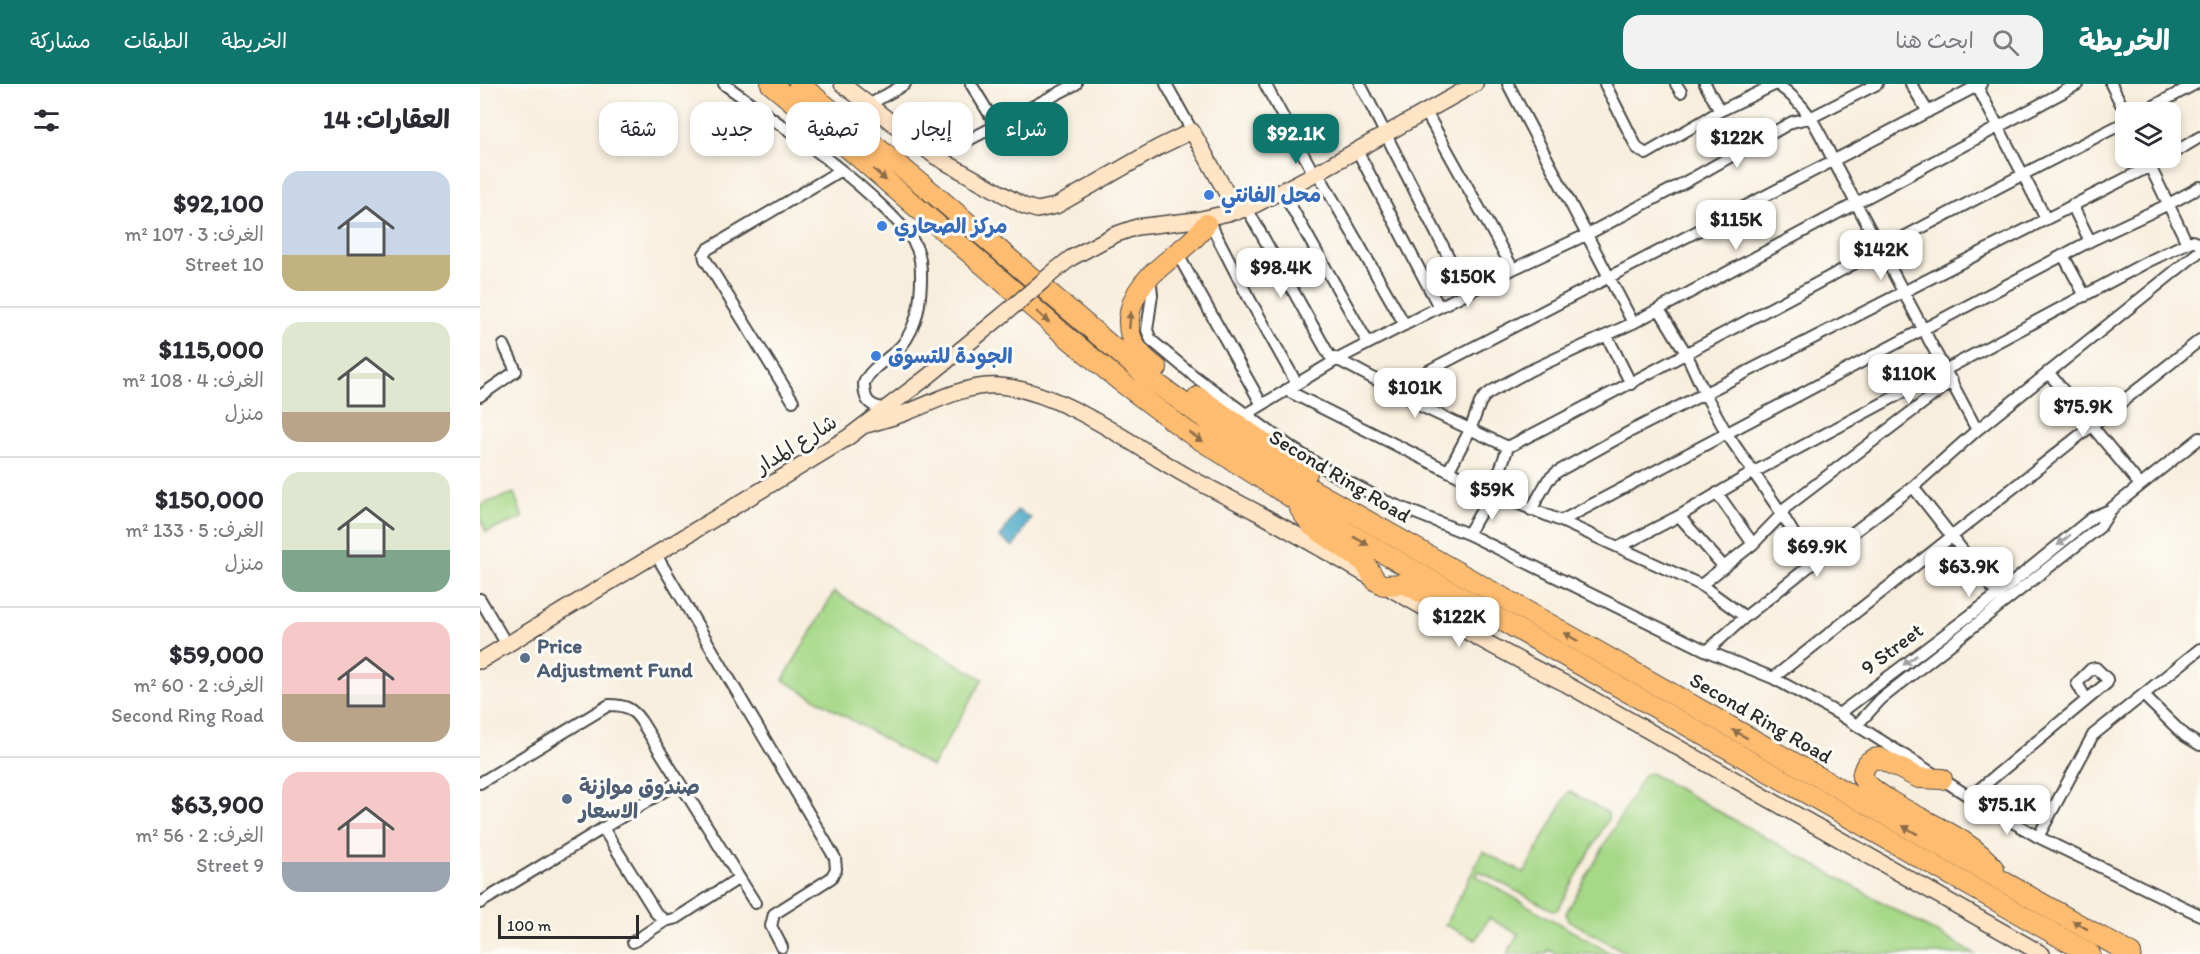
<!DOCTYPE html>
<html lang="ar">
<head>
<meta charset="utf-8">
<style>
	:root { --surface:#fff; --page:#f2f2f3; --text:#2b2b33; --muted:#7c7c81; --line:#e1e1e2; --accent:#0f766e }
	body { margin:0; font-family:Itim,"Playpen Sans Arabic",sans-serif; background:var(--page); color:var(--text); direction:rtl; height:100vh; display:flex; flex-direction:column; font-size:22px; white-space:nowrap }
	* { box-sizing:border-box; margin:0 }
	p { font-size:20px; color:var(--muted) }
	.icon { flex:none; width:33px; height:33px; fill:none; stroke:currentColor; stroke-width:2; stroke-linecap:round; stroke-linejoin:round }
	.map { position:relative; flex:1; overflow:hidden; direction:ltr }
	.details { display:flex; flex-direction:column; background:var(--surface); width:480px }
	.details>* { flex:none }
	.hud { position:absolute; left:18px; top:18px; width:570px; height:54px; direction:rtl; display:flex; gap:12px }
	.fabs { position:absolute; left:1635px; top:18px; display:grid; gap:12px }
	.fabs a { display:grid; place-items:center; width:66px; height:66px; border-radius:12px; background:var(--surface); box-shadow:0 3px 9px #0003; font-size:30px }
	.scale { position:absolute; left:18px; bottom:15px; width:141px; box-sizing:border-box; padding-left:6px; border:3px solid #2b2b2b; border-top:0; font-size:16px; line-height:21px; white-space:nowrap; color:#2b2b2b; -webkit-text-stroke:4px #fdfcf7; paint-order:stroke }
	.price { position:absolute; translate:-50% -51px; padding:0 14px; border-radius:12px; background:#fff; color:#222; font-size:20px; line-height:39px; filter:drop-shadow(0 2px 3px #0008) }
	.price::after { content:''; position:absolute; left:50%; top:36px; width:18px; height:14px; margin-left:-9px; background:inherit; clip-path:polygon(0 0,100% 0,50% 100%) }
	.price.on { background:var(--accent); color:#fff }
	ul { padding:0; list-style:none }
	li { display:flex; align-items:center; gap:18px; height:150px; padding:0 30px }
	li+li { border-top:2px solid var(--line) }
	li span { display:grid; place-items:center; flex:none; width:168px; height:120px; border-radius:18px; color:#555 }
	li>.icon { margin-inline-start:auto }
	span .icon { width:72px; height:72px; fill:#fffc; stroke-width:1 }
	li b { font-size:26px }
	h2 { display:flex; justify-content:space-between; align-items:center; height:72px; padding:0 30px; font-size:26px }
	.pill { padding:0 21px; border-radius:18px; background:var(--surface); box-shadow:0 3px 9px #0003; font-size:21px; line-height:54px }
	.pill.on { background:var(--accent); color:#fff }
	header { display:flex; align-items:center; gap:36px; box-sizing:border-box; height:84px; padding:0 30px; background:var(--accent); color:#fff }
	header strong { font-size:28px }
	nav { display:flex; gap:33px; margin-inline-start:auto; font-size:21px }
	.search { width:420px; height:54px; background:var(--page); display:flex; align-items:center; gap:15px; box-sizing:border-box; padding:0 21px; border-radius:18px; color:var(--muted); font-size:22px }
	main { display:flex; flex:1; min-height:0 }
	.map>svg:first-child { display:block }
</style>
</head>
<body>
<header>
<strong>الخريطة</strong>
<div class="search"><svg class="icon" aria-label="search" viewBox="0 0 24 24"><circle cx="10" cy="10" r="6"/><path d="M15 15l6 6"/></svg>ابحث هنا</div>
<nav><a>الخريطة</a><a>الطبقات</a><a>مشاركة</a></nav>
</header>
<main>
<div class="map">
<svg width="1720" height="870" viewBox="0 0 1720 870">
	<rect width="100%" height="100%" fill="#fdfcf7"/>
	<filter id="ink" filterUnits="userSpaceOnUse"><feTurbulence type="fractalNoise" baseFrequency=".0167" numOctaves="2"/><feDisplacementMap in="SourceGraphic" scale="12" xChannelSelector="R" yChannelSelector="G"/><feConvolveMatrix kernelMatrix="1 2 1 2 8 2 1 2 1" color-interpolation-filters="sRGB"/></filter>
	<filter id="wash" filterUnits="userSpaceOnUse"><feTurbulence type="fractalNoise" baseFrequency=".008" numOctaves="4" result="noise"/><feDisplacementMap in="SourceGraphic" scale="24" xChannelSelector="R" yChannelSelector="G"/><feGaussianBlur stdDeviation="1.35" result="paint"/><feColorMatrix in="noise" values="0 0 0 0 0 0 0 0 0 0 0 0 0 0 0 0 0 1.4 0 .05"/><feComposite in="paint" operator="in"/></filter>
	<g filter="url(#wash)">
		<rect width="100%" height="100%" fill="#f8eedd"/>
		<path fill="#a6d887" stroke="#688259" stroke-width="1.5" d="M34 409 43 434 6 448 0 433V421Z
			M354 508 503 595 452 683 303 596Z
			M1170 689 1495 870H1148L1088 836 1086 829 1164 691Z
			M1089 707 1128 729V735L1078 825 1074 827 999 787 996 792 1132 870H1076L1069 866 1067 870H1027L1038 850 1009 834 996 856 965 841 1003 767 1044 789Z"/>
		<path fill="#47a7c6" stroke="#396978" stroke-width="1.5" d="M537 426 551 434 534 463 520 454Z"/>
	</g>
	<g filter="url(#ink)">
		<g fill="none" stroke-linecap="round" stroke-linejoin="round">
			<defs>
				<path id="street" d="M244 0C299 40 357 78 406 126 417 137 431 150 437 165 444 181 441 220 435 237 431 248 425 260 416 267 405 277 390 285 384 299 384 316 388 322 406 325
					M491 0 516 41
					M686 0 712 47
					M785 0 834 90
					M880 0 987 209
					M1028 0 1153 239
					M1125 0 1157 64 1166 70 1240 27 1296 0
					M1196 0 1201 8
					M1225 0 1240 27
					M1297 0C1328 22 1337 43 1353 76L1497 346
					M1431 0 1448 28
					M1631 0 1646 30
					M1497 2 1566 135
					M387 22 425 0
					M1663 28 1715 0
					M947 30 1033 185
					M878 68 959 223
					M1690 71 1720 53
					M456 73 596 0
					M1666 74 1707 159
					M839 91 925 241
					M804 110 888 259
					M1592 121 1610 157
					M769 128 849 271 923 310 934 319 1028 363
					M730 139 765 207 817 300
					M697 169 782 321
					M1583 171 1605 212
					M670 192 672 211 667 246 671 256 714 292 812 364 853 390 905 417 988 450 1227 567 1293 594
					M1179 225 1207 271 1225 310 1247 350 1302 430 1332 480
					M1127 252 1151 300
					M1720 256 1293 594 1359 630 1490 713 1558 753 1720 831
					M1568 288 1660 401
					M806 306 1012 409 1081 437 1221 501 1265 533
					M919 308 948 287 1501 0
					M0 312 36 287 24 261
					M313 317 225 175 224 170 228 165 361 86
					M767 330 858 275 1033 185 1106 151 1211 95 1312 38 1332 33 1397 0
					M969 386 990 346 1000 319 1004 313 1012 307 1049 287 1153 239 1598 0
					M1433 403 1520 514
					M1237 409 1273 460
					M1051 426 1068 396 1077 388 1151 347 1686 74
					M1199 432 1244 483
					M1081 437 1610 157 1689 120 1720 103
					M988 450 1012 409 1028 363C1235 257 1437 142 1646 38
					M1139 463 1199 432 1274 388 1667 178 1707 159 1712 157 1720 160
					M175 469 355 774 356 785 351 794 294 830 291 842 302 863
					M1221 501 1273 460 1302 430 1305 424 1472 297
					M0 515 27 561
					M1227 567 1265 533 1332 480 1433 403 1497 346 1720 167
					M1663 611 1705 652 1720 661
					M1359 630 1517 511 1613 433 1632 425
					M1377 641 1401 615 1620 443 1632 424 1720 354
					M0 699 129 621C145 621 152 624 161 637L275 819
					M1490 713 1627 599V595L1616 584 1611 585 1597 599 1606 615
					M123 744 176 829 185 837 197 834 259 794
					M1558 753 1613 651 1720 565
					M0 819 199 698
					M153 858 185 837"/>
				<path id="secondary" d="M362 0 456 73 544 122 557 126 576 122 679 63 712 47 757 128
					M577 185 591 174 634 151 657 143 716 136 767 125 838 88 995 0
					M386 341C399 337 412 334 425 329 455 318 487 299 520 302 584 308 652 361 707 392 731 405 756 417 780 430 882 487 981 548 1086 600L1562 870
					M0 577 367 354 446 294 523 231"/>
				<path id="highway" d="M291 0 354 52 587 253 640 297 708 348 866 448 1610 870
					M319 0 454 110 665 291 787 380 1651 870
					M677 284C659 271 648 258 649 235 653 188 703 174 726 140
					M718 313 827 389
					M820 425 832 442 884 478 896 497
					M903 501 926 500 973 526 1007 532
					M1462 695 1439 694 1399 674C1387 675 1384 683 1382 693 1388 704 1400 710 1410 717 1443 738 1491 754 1514 785"/>
			</defs>
			<use href="#street" stroke="#4a4846" stroke-width="14"/>
			<use href="#secondary" stroke="#4a4846" stroke-width="18"/>
			<use href="#highway" stroke="#4a4846" stroke-width="22"/>
			<use href="#street" stroke="#fff" stroke-width="10"/>
			<use href="#secondary" stroke="#ffe4c6" stroke-width="15"/>
			<use href="#highway" stroke="#febc70" stroke-width="20"/>
			<defs>
				<path id="secondary-bridge" d="M523 231 577 185"/>
			</defs>
			<use href="#secondary-bridge" stroke="#4a4846" stroke-width="18" stroke-linecap="butt"/>
			<use href="#secondary-bridge" stroke="#ffe4c6" stroke-width="15"/>
		</g>
		<defs><path id="oneway-solid" d="M-6-.8H1V-3.2L6.5 0L1 3.2V.8H-6Z" transform="scale(1.5)"/></defs>
		<g fill="#8a6c4a">
			<use href="#oneway-solid" transform="translate(400 91) rotate(41)"/>
			<use href="#oneway-solid" transform="translate(563 233) rotate(41)"/>
			<use href="#oneway-solid" transform="translate(650 236) rotate(-85)"/>
			<use href="#oneway-solid" transform="translate(716 353) rotate(33)"/>
			<use href="#oneway-solid" transform="translate(881 457) rotate(29)"/>
			<use href="#oneway-solid" transform="translate(1091 553) rotate(-150)"/>
			<use href="#oneway-solid" transform="translate(1260 650) rotate(-150)"/>
			<use href="#oneway-solid" transform="translate(1430 746) rotate(-151)"/>
			<use href="#oneway-solid" transform="translate(1600 841) rotate(-151)"/>
		</g>
		<g fill="#a0a0a0">
			<use href="#oneway-solid" transform="translate(1584 456) rotate(141)"/>
			<use href="#oneway-solid" transform="translate(1430 576) rotate(143)"/>
		</g>
	</g>
	<g fill="#3f7fe0" stroke="#fdfcf7" stroke-width="2">
		<circle cx="729" cy="111" r="6"/>
		<circle cx="402" cy="142" r="6"/>
		<circle cx="396" cy="272" r="6"/>
	</g>
	<g fill="#5c6f8a" stroke="#fdfcf7" stroke-width="2">
		<circle cx="45" cy="574" r="6"/>
		<circle cx="87" cy="715" r="6"/>
	</g>
	<g text-anchor="middle" stroke-width="6" stroke-linejoin="round" paint-order="stroke">
		<g font-size="21" font-weight="bold" fill="#366cbe" stroke="#fdfcf7" text-anchor="start">
			<text x="741" y="118">محل الفانتي</text>
			<text x="414" y="149">مركز الصحاري</text>
			<text x="408" y="279">الجودة للتسوق</text>
		</g>
		<g font-size="21" fill="#2b2b2b" stroke="#fdfcf7">
			<text transform="translate(316 360) rotate(-32)" y="7">شارع المدار</text>
			<text transform="translate(860 392) rotate(31)" y="7">Second Ring Road</text>
			<text transform="translate(1412 565) rotate(-37)" y="7">9 Street</text>
			<text transform="translate(1281 634) rotate(30)" y="7">Second Ring Road</text>
		</g>
		<g font-size="21" font-weight="bold" fill="#4e5e75" stroke="#fdfcf7" text-anchor="start">
			<text x="57" y="569">Price<tspan x="57" dy="24">Adjustment Fund</tspan></text>
			<text x="99" y="710">صندوق موازنة<tspan x="99" dy="24">الاسعار</tspan></text>
		</g>
	</g>
</svg>
<div class="fabs">
<a><svg class="icon" aria-label="layers" viewBox="0 0 24 24"><path d="M12 4l9 5-9 5-9-5zM3 14l9 5 9-5"/></svg></a>
</div>
<div class="scale">100 m</div>
<b class="price on" style="left:816px;top:81px">$92.1K</b>
<b class="price" style="left:1257px;top:85px">$122K</b>
<b class="price" style="left:1256px;top:167px">$115K</b>
<b class="price" style="left:1401px;top:197px">$142K</b>
<b class="price" style="left:801px;top:215px">$98.4K</b>
<b class="price" style="left:988px;top:224px">$150K</b>
<b class="price" style="left:1429px;top:321px">$110K</b>
<b class="price" style="left:935px;top:335px">$101K</b>
<b class="price" style="left:1603px;top:354px">$75.9K</b>
<b class="price" style="left:1012px;top:437px">$59K</b>
<b class="price" style="left:1337px;top:494px">$69.9K</b>
<b class="price" style="left:1489px;top:514px">$63.9K</b>
<b class="price" style="left:979px;top:564px">$122K</b>
<b class="price" style="left:1527px;top:752px">$75.1K</b>
<div class="hud">
<a class="pill on">شراء</a>
<a class="pill">إيجار</a>
<a class="pill">تصفية</a>
<a class="pill">جديد</a>
<a class="pill">شقة</a>
</div>
</div>
<section class="details">
<h2>العقارات: 14<svg class="icon" aria-label="filters" viewBox="0 0 24 24"><path d="M4 7h16M4 17h16"/><circle cx="9" cy="7" r="2"/><circle cx="15" cy="17" r="2"/></svg></h2>
<ul>
<li><span style="background:linear-gradient(#c9d6e8 70%,#c2b280 0)"><svg class="icon" aria-label="home" viewBox="0 0 24 24"><path d="M3 11l9-7 9 7M6 9v11h12V9"/></svg></span><div><b>$92,100</b><p>الغرف: 3 · 107 m²</p><p>10 Street</p></div></li>
<li><span style="background:linear-gradient(#dfe7d0 75%,#b9a48a 0)"><svg class="icon" aria-label="home" viewBox="0 0 24 24"><path d="M3 11l9-7 9 7M6 9v11h12V9"/></svg></span><div><b>$115,000</b><p>الغرف: 4 · 108 m²</p><p>منزل</p></div></li>
<li><span style="background:linear-gradient(#dfe7d0 65%,#7fa58c 0)"><svg class="icon" aria-label="home" viewBox="0 0 24 24"><path d="M3 11l9-7 9 7M6 9v11h12V9"/></svg></span><div><b>$150,000</b><p>الغرف: 5 · 133 m²</p><p>منزل</p></div></li>
<li><span style="background:linear-gradient(#f6c9c9 60%,#b9a48a 0)"><svg class="icon" aria-label="home" viewBox="0 0 24 24"><path d="M3 11l9-7 9 7M6 9v11h12V9"/></svg></span><div><b>$59,000</b><p>الغرف: 2 · 60 m²</p><p>Second Ring Road</p></div></li>
<li><span style="background:linear-gradient(#f6c9c9 75%,#9aa5b1 0)"><svg class="icon" aria-label="home" viewBox="0 0 24 24"><path d="M3 11l9-7 9 7M6 9v11h12V9"/></svg></span><div><b>$63,900</b><p>الغرف: 2 · 56 m²</p><p>9 Street</p></div></li>
</ul>
</section>
</main>
</body>
</html>
